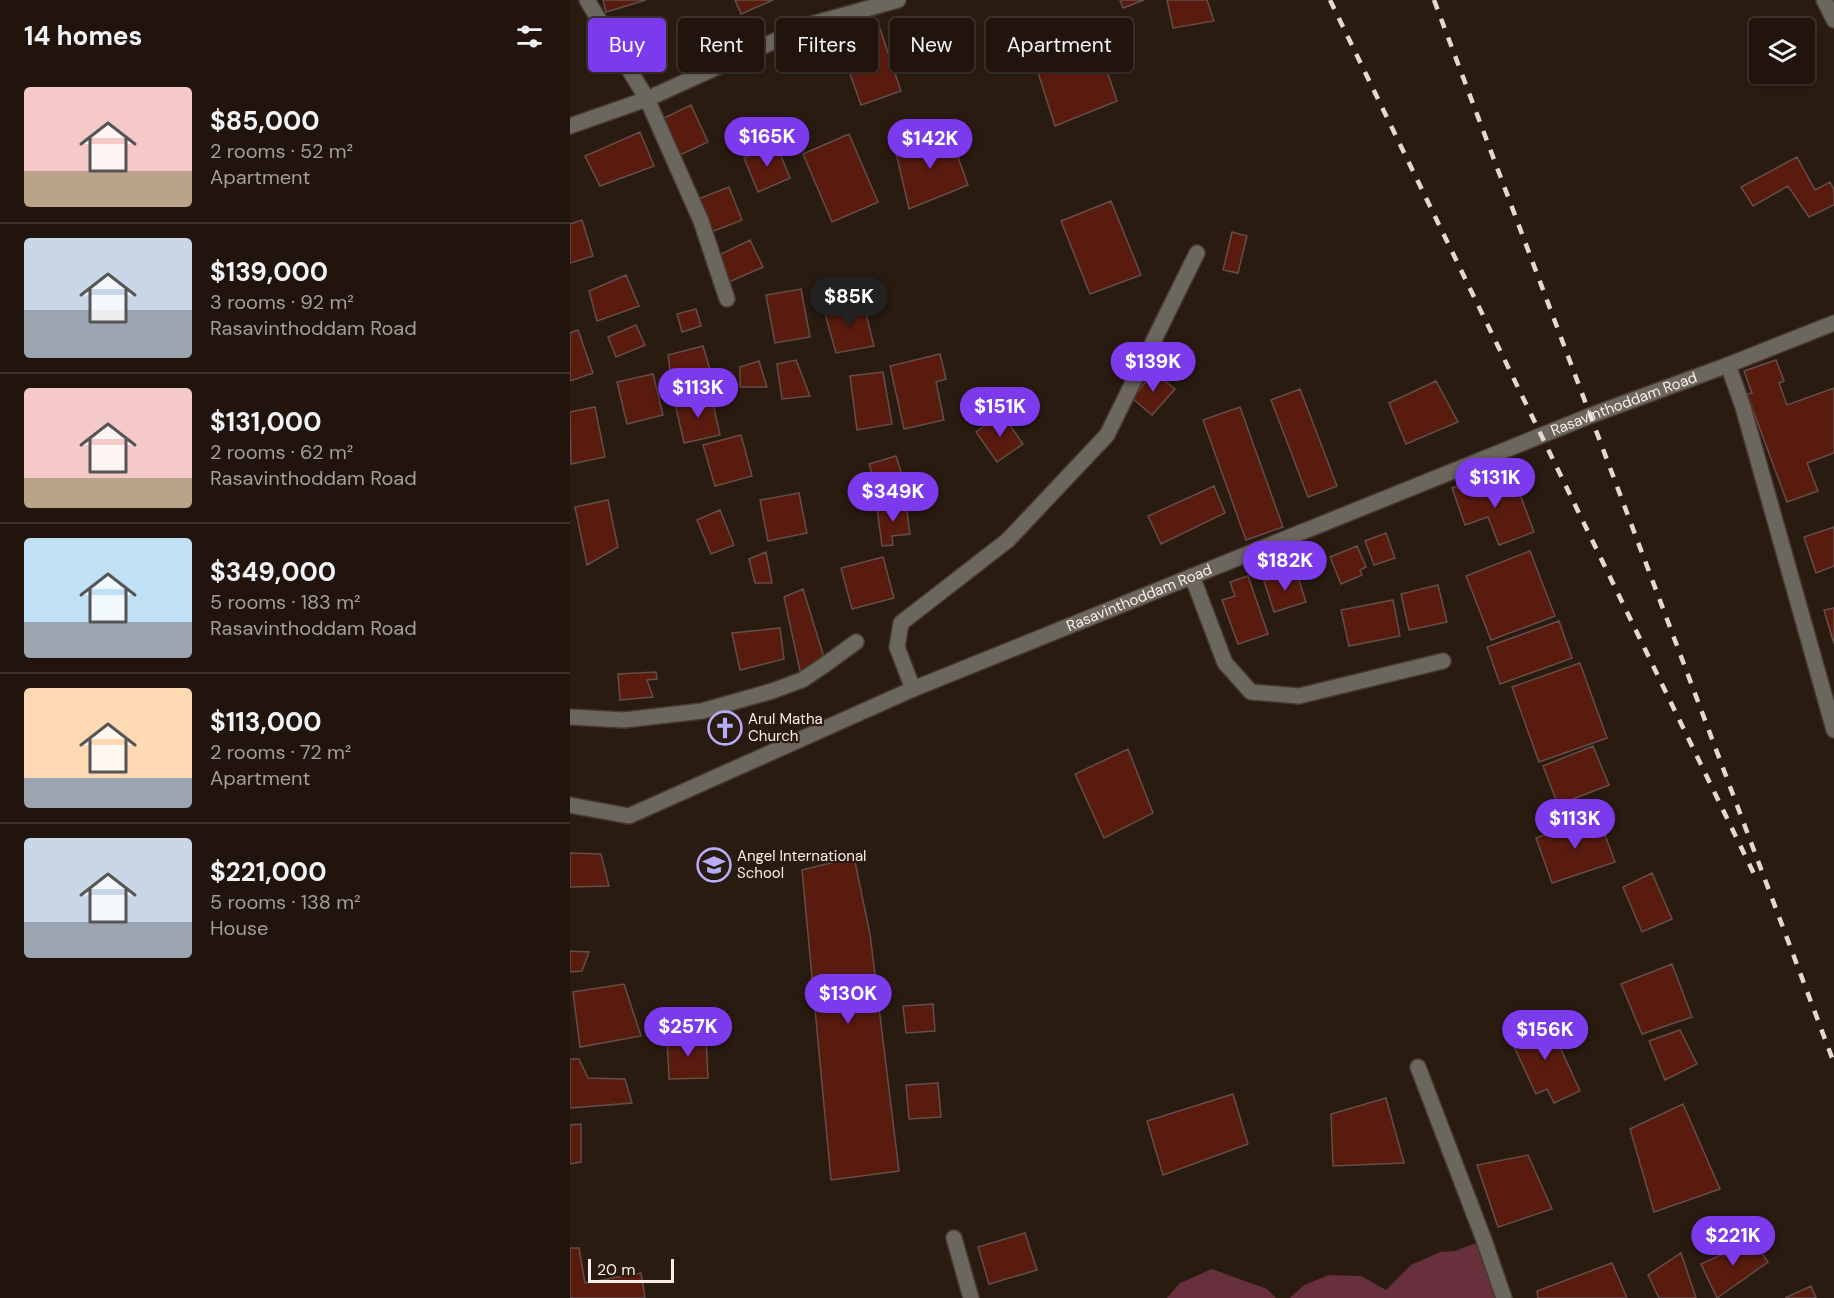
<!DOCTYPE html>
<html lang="en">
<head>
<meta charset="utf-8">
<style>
	:root { --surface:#20140c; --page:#2d211a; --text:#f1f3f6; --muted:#a29e9d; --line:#3d332d; --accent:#7c3aed }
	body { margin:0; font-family:"DM Sans",sans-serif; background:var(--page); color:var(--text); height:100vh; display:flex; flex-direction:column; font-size:22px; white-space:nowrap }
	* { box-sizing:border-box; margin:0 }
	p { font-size:20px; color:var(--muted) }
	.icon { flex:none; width:33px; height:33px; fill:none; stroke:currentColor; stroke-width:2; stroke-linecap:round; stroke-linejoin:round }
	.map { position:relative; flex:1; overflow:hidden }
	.side { display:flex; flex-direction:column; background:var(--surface); width:570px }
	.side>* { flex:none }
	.banner { position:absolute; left:18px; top:18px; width:570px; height:54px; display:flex; gap:12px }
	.buttons { position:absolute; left:1179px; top:18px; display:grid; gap:12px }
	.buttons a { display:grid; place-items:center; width:66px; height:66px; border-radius:6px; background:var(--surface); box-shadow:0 2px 4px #0004,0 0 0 2px var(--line); font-size:30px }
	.scale { position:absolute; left:18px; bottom:15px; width:86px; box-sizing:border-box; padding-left:6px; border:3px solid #f9eee7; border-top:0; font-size:16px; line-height:21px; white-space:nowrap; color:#f9eee7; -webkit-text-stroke:4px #2a1b10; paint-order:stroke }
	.price { position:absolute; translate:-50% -51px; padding:0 14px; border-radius:21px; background:var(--accent); color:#fff; font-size:20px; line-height:39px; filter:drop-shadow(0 2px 3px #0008) }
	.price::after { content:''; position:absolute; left:50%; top:36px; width:18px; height:14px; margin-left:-9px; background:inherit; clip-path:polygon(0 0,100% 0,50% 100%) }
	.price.on { background:#222; color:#fff }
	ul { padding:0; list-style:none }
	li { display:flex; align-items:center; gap:18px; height:150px; padding:0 24px }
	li+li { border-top:2px solid var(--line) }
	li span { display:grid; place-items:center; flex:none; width:168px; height:120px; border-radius:6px; color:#555 }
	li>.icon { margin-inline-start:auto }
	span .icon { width:72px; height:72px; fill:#fffc; stroke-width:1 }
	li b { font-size:26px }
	h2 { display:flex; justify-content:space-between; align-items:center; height:72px; padding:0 24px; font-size:26px }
	.tag { padding:0 21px; border-radius:6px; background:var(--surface); box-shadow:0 2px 4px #0004,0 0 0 2px var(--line); font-size:21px; line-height:54px }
	.tag.on { background:var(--accent); color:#fff }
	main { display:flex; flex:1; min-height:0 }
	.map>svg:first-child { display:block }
</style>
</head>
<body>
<main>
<section class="side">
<h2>14 homes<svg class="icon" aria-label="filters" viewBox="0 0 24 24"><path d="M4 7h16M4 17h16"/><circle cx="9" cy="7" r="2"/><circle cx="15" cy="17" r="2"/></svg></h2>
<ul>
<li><span style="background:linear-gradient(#f6c9c9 70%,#b9a48a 0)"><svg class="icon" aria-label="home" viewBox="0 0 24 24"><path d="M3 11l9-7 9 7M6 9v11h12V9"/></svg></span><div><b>$85,000</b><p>2 rooms · 52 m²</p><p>Apartment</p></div></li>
<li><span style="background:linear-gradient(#c9d6e8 60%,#9aa5b1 0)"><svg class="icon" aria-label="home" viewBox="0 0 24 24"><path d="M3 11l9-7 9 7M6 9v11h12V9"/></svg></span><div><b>$139,000</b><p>3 rooms · 92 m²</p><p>Rasavinthoddam Road</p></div></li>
<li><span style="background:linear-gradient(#f6c9c9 75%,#b9a48a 0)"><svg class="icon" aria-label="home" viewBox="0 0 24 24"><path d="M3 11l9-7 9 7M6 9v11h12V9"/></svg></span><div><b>$131,000</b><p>2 rooms · 62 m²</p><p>Rasavinthoddam Road</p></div></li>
<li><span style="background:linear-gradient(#bfe0f5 70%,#9aa5b1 0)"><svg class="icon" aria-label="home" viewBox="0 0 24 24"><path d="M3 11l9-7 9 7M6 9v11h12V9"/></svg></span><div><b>$349,000</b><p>5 rooms · 183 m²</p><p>Rasavinthoddam Road</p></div></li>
<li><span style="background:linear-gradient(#ffd9b3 75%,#9aa5b1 0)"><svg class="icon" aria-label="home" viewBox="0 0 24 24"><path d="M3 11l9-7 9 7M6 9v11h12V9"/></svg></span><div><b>$113,000</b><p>2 rooms · 72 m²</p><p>Apartment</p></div></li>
<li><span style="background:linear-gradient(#c9d6e8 70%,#9aa5b1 0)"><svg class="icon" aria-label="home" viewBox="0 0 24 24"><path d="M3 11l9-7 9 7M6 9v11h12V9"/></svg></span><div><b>$221,000</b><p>5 rooms · 138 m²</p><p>House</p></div></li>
</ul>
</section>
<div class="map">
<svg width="1264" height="1298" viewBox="0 0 1264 1298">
	<rect width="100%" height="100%" fill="#2a1b10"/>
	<path fill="#682f3c" d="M914 1240 934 1298H720L734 1285 759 1275 791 1276 816 1290 841 1265 870 1252 885 1251Z
		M642 1269 697 1289 706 1298H597L610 1283Z"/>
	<path fill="#5a1b0f" stroke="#634e49" stroke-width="1.5" d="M33 0H76L36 12Z
		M165 0H203L171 14Z
		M550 0H574L553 8Z
		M597 0H637L644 21 603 28Z
		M308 23 331 91 291 105 267 37Z
		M521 23 547 101 485 126 458 41Z
		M121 105 138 142 110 155 92 119Z
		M70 132 84 166 30 186 15 156Z
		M279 134 308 202 262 222 233 154Z
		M380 135 398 185 339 209 325 148Z
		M206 144 220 178 188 192 174 158Z
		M1227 157 1245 190 1260 182 1264 190V205L1239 217 1218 186 1183 206 1171 187Z
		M159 187 172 220 141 232 128 199Z
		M541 201 571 275 520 294 491 221Z
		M12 220 23 256 0 263V224Z
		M662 232 677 236 668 273 653 270Z
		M180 240 193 267 159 282 147 256Z
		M56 275 69 306 27 321 19 291Z
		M231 289 240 337 205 343 196 295Z
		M293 302 304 346 266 353 254 310Z
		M126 309 131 326 112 332 107 314Z
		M66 325 75 345 46 357 38 337Z
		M8 330 23 373 0 381V333Z
		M133 346 141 373 102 384 98 355Z
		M370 354 376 379 366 382 374 420 334 429 320 366Z
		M226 360 240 396 212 399 207 364Z
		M1206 360 1214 381 1209 383 1217 405 1264 388V453L1237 463 1248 491 1217 502 1177 394 1182 393 1174 371Z
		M189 361 197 387H170V367Z
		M313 372 322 424 287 430 280 376Z
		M584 372 605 389 582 415 562 398Z
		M83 374 93 415 57 424 47 382Z
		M866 381 888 422 836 444 819 403Z
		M730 389 767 486 738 497 701 400Z
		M141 395 150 435 114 443 105 403Z
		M25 407 35 457 1 464 0 412Z
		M670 407 713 527 676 540 633 420Z
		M432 414 453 444 427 462 406 432Z
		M171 435 182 476 145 486 133 445Z
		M326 456 336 488 309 496 299 464Z
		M909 478 914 492 945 481 964 532 929 545 918 517 895 525 882 488Z
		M644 486 655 513 591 544 578 516Z
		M229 493 237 533 198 541 190 500Z
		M38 500 48 547 17 565 5 507Z
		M336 504 340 534 322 536 323 545 312 546 307 508Z
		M150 510 164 545 141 554 127 520Z
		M1264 527V566L1246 573 1234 537Z
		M816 533 825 558 804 565 795 541Z
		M787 546 796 567 790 570 792 575 771 584 760 557Z
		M960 551 985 616 921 640 896 576Z
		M196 552 202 583H185L179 559Z
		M313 557 324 598 282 609 271 568Z
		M726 571 736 602 704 612 694 581Z
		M678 576 698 634 668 644 652 600 665 596 660 582Z
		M868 585 877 622 839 630 831 594Z
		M233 589 256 664 232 680 214 597Z
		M823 600 830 636 779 646 771 610Z
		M1264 608V644L1254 610Z
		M989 621 1002 658 930 684 917 647Z
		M210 628 214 659 170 670 162 633Z
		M1010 663 1037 738 969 762 942 687Z
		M86 672 87 679 77 680 83 697 50 700 48 674Z
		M1023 746 1039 785 988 805 973 766Z
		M558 749 583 813 534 838 505 774Z
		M1028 816 1045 862 982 883 966 838Z
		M0 853 31 854 39 886 0 887Z
		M284 857 300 934 329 1171 261 1180 232 870Z
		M1082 873 1102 919 1072 932 1053 887Z
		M0 951 19 952 12 971 0 972Z
		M1102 964 1122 1017 1072 1034 1051 984Z
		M54 984 71 1036 10 1047 3 992Z
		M363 1004 365 1031 336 1033 333 1006Z
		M965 1015 969 1023 977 1019 1010 1091 984 1103 977 1089 966 1094 940 1038 960 1029 955 1020Z
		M1110 1030 1127 1064 1095 1080 1079 1041Z
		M136 1037 138 1078 99 1079 97 1038Z
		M0 1059H9L18 1078 55 1079 62 1103 0 1108Z
		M368 1083 371 1117 339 1119 336 1085Z
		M663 1094 678 1144 593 1175 577 1121Z
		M816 1098 834 1163 763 1166 761 1114Z
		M1113 1104 1150 1189 1084 1212 1060 1129Z
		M11 1124V1162L0 1164V1125Z
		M958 1155 982 1209 928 1227 907 1165Z
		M455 1233 467 1270 419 1284 408 1247Z
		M1183 1240 1198 1262 1147 1298 1131 1264Z
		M0 1248H9L15 1283 71 1273 75 1298H0Z
		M1111 1253 1126 1298H1089L1078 1275Z
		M1042 1263 1057 1298H968L967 1291Z
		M1241 1286 1246 1298H1215Z"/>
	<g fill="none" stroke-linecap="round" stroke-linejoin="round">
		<defs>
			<g id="minor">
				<path d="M17 0 77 99 131 221 157 299"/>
				<path d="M1254 0 1264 20"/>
				<path d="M0 126 77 99 242 24 328 0"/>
				<path d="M1158 365 1173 407 1264 730"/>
				<path d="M622 576 655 663 681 692 729 696 873 661"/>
				<path d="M343 689 327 647 331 623 438 540 537 435 627 253"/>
				<path d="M0 717 54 720 132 711 202 691 232 680 256 664 286 642"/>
				<path id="s1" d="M0 805 59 816 343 689 1022 415 1158 365 1264 323"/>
				<path d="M848 1067 914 1240 934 1298"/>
				<path d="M384 1238 401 1298"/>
			</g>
		</defs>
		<use href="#minor" stroke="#47392e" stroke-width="18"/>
		<use href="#minor" stroke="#6b675f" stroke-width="15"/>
		<path stroke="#e4d9d1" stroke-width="4.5" stroke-dasharray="10 10" stroke-linecap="butt" d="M760 0 1187 880
			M864 0 1264 1063"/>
	</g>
	<defs>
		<symbol id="church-ring" viewBox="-11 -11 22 22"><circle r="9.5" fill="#2a1b10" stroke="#b6acf8" stroke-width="1.5"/><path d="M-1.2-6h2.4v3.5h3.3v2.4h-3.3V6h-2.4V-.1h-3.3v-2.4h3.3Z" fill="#b6acf8"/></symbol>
		<symbol id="school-ring" viewBox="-11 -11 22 22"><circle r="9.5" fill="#2a1b10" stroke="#b6acf8" stroke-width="1.5"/><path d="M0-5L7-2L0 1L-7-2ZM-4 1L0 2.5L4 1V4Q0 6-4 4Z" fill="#b6acf8"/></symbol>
	</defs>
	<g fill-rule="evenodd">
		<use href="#church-ring" x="136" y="709" width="38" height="38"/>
		<use href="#school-ring" x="125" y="846" width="38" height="38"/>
	</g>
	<g text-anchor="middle" stroke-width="4.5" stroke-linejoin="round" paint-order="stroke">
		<g font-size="15" fill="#f9eee7" stroke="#2a1b10">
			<text dy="5" stroke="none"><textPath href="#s1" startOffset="1137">Rasavinthoddam Road</textPath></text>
			<text dy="5" stroke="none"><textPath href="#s1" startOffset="615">Rasavinthoddam Road</textPath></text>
		</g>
		<g font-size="15" fill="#f9eee7" stroke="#2a1b10" text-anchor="start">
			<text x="178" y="724">Arul Matha<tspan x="178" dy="17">Church</tspan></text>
			<text x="167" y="861">Angel International<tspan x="167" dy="17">School</tspan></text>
		</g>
	</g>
</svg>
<div class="buttons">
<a><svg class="icon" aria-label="layers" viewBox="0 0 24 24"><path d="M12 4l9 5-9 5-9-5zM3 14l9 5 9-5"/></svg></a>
</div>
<div class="scale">20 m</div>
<b class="price" style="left:197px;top:168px">$165K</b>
<b class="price" style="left:360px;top:170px">$142K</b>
<b class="price on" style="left:279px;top:328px">$85K</b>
<b class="price" style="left:583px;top:393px">$139K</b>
<b class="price" style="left:128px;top:419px">$113K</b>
<b class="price" style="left:430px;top:438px">$151K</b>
<b class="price" style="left:925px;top:509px">$131K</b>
<b class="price" style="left:323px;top:523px">$349K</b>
<b class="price" style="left:715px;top:592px">$182K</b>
<b class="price" style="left:1005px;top:850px">$113K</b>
<b class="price" style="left:278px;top:1025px">$130K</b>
<b class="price" style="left:118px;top:1058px">$257K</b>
<b class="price" style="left:975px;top:1061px">$156K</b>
<b class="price" style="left:1163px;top:1267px">$221K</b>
<div class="banner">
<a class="tag on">Buy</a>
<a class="tag">Rent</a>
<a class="tag">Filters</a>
<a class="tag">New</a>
<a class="tag">Apartment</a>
</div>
</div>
</main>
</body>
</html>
